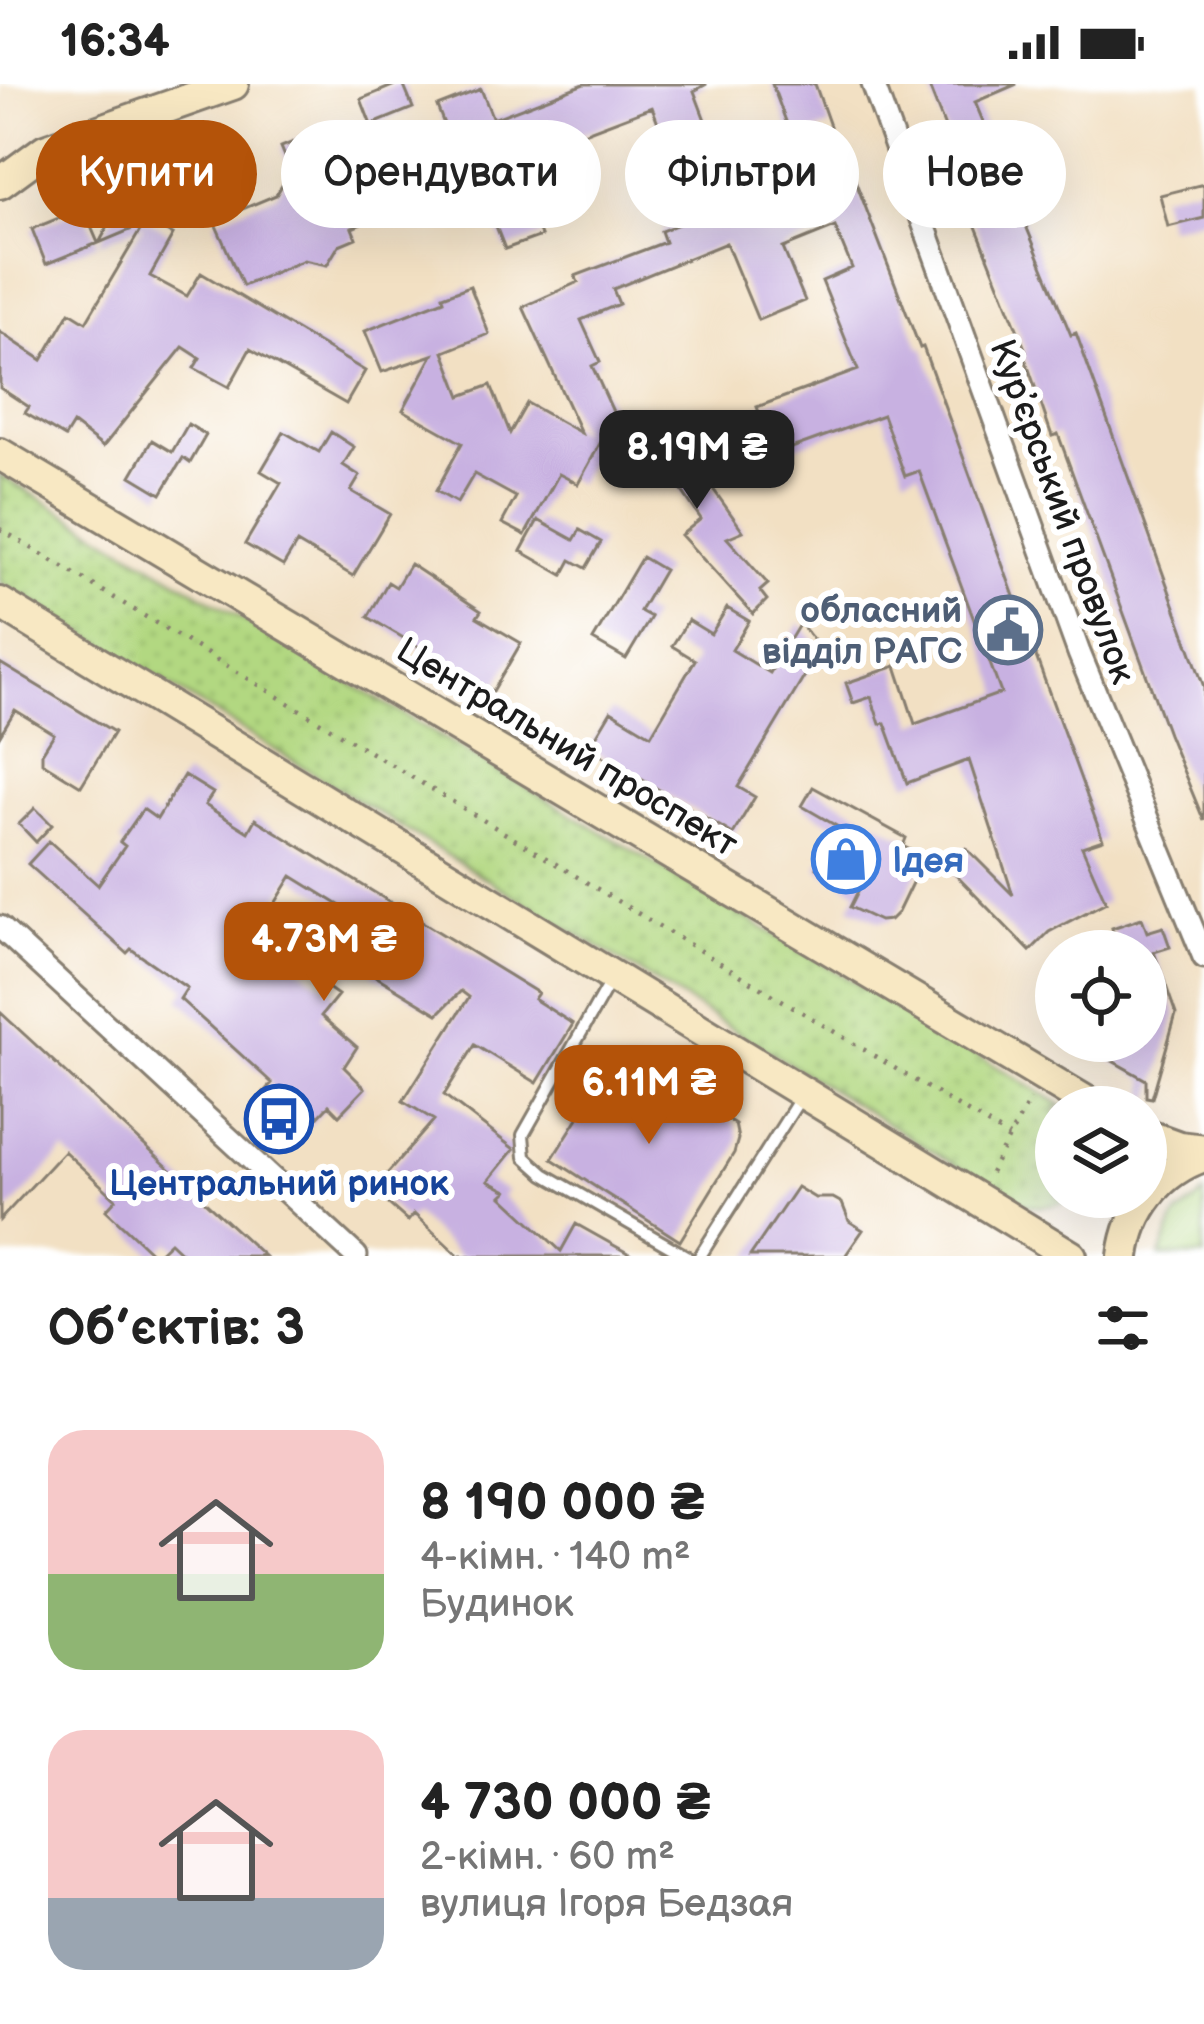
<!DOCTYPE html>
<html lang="uk">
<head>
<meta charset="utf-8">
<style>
	:root { --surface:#fff; --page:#f2f2f2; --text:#222; --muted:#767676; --accent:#b45309 }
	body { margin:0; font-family:"Balsamiq Sans",sans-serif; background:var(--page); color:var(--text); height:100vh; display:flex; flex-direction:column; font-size:45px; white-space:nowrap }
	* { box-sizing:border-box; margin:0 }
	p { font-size:39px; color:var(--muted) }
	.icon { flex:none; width:66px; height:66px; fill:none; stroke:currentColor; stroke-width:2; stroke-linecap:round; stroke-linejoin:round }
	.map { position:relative; height:1172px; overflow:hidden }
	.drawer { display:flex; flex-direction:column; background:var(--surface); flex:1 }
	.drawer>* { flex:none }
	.banner { position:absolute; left:36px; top:36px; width:1134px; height:108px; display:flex; gap:24px }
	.tools { position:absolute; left:1035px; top:846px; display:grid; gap:24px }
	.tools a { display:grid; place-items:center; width:132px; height:132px; border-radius:50%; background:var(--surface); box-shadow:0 12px 48px #0002; font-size:60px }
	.price { position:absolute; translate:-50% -102px; padding:0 27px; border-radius:24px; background:var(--accent); color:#fff; font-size:39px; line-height:78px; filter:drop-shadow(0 3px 6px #0008) }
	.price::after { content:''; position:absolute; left:50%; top:72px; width:36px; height:27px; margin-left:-18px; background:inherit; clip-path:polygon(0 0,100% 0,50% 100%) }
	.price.active { background:#222; color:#fff }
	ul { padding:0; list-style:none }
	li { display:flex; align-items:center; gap:36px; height:300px; padding:0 48px }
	li span { display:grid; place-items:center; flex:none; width:336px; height:240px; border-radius:36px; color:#555 }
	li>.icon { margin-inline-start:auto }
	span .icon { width:144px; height:144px; fill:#fffc; stroke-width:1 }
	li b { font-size:51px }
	h2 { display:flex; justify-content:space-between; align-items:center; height:144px; padding:0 48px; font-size:51px }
	.pill { padding:0 42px; border-radius:54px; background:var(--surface); box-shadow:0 12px 48px #0002; font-size:42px; line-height:108px }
	.pill.active { background:var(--accent); color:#fff }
	.status { display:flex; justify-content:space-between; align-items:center; height:84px; padding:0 60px; background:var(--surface); direction:ltr }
	.status svg { height:33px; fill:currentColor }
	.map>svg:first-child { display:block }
</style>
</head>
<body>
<div class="status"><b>16:34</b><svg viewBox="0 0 49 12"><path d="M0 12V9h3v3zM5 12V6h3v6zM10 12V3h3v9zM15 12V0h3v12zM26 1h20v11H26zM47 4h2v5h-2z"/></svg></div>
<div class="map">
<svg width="1204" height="1172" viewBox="0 0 1204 1172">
	<defs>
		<pattern id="park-dots" width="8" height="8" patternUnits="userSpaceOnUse" patternTransform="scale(3)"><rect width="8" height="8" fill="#b2d881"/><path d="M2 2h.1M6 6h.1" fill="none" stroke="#98b96f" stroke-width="1.8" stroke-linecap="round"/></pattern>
	</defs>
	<rect width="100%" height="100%" fill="#fff"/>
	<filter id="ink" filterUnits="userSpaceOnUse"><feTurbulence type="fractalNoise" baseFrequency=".00833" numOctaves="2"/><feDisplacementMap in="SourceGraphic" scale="24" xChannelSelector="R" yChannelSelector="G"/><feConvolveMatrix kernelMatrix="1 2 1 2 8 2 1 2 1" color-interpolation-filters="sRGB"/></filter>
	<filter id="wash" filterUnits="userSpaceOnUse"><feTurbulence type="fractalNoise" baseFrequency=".004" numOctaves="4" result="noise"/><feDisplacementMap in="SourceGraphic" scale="48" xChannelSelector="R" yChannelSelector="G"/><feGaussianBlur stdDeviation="2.7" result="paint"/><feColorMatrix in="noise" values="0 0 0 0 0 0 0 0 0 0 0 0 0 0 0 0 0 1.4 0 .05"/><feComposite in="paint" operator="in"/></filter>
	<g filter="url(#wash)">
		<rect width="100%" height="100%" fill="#f2e0c3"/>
		<path fill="#b2d881" stroke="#677a4e" stroke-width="3" d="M1204 1110V1172H1160L1175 1134Z"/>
		<path fill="url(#park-dots)" stroke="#677a4e" stroke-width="3" d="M0 391 1065 1023H1056V1113H1074C1047 1127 1030 1125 1004 1111L0 498Z"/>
		<g id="blocks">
			<path fill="#c8b1e1" d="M397 0H403L413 24 371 41 361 15Z
				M584 0H707L694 7 717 68 736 60 760 120 850 83 920 264 923 263 1103 756 1082 763 1106 818 1049 848 1030 867 947 782 966 764 1013 811 969 676 907 699 885 639 880 640 871 613 853 619 846 599 896 582 915 640 1001 609 919 387 905 392 883 331 775 370 757 323 858 286 822 197 852 184 835 143 783 164 805 217 758 236 726 159 613 205 619 220 581 236 600 278 592 282 615 332 578 400 559 390 525 451 502 439 516 413 474 390 457 419 436 407 462 359 403 326 433 271 382 288 365 247 444 216 443 212 470 202 489 250 444 268 461 312 491 301 510 349 527 319 581 349 523 223 578 198 575 192 665 158 661 147 723 122 707 83 679 94 652 23 512 76 541 152 505 165 490 127 485 129 470 92 465 94 437 22 481 5 493 35Z
				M772 0H815L830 42 793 56Z
				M928 0H1017L975 18 1071 251 1076 249 1204 603V737L1168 650 1058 350 1052 352 1023 268 1026 267 961 105 968 102Z
				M318 48 324 63 339 56 373 135 352 144 356 154 339 161 327 181 304 176 243 202 214 137 276 111 291 87 281 63Z
				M1204 100V134L1168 143 1160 111Z
				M120 121 173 151 150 192 187 212 201 189 365 287 346 320 250 265 229 303 194 284 200 274 183 263 103 363 73 340 65 353 25 329 29 323 0 304V248L42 276 70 228 86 238 144 140 99 159Z
				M83 124 98 159 46 180 32 145Z
				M188 340 206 351 190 379 183 374 161 410 131 392 152 356 172 368Z
				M669 343 743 447 727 454 768 500 760 507 767 516 753 530 681 451 701 435 665 382 627 397 608 370Z
				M284 348 319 368 331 348 354 363 343 381 360 392 351 407 390 430 353 492 297 459 283 482 245 460 281 399 261 387Z
				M538 436 574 456 580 446 601 458 586 484 571 476 563 491 521 467Z
				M642 473 664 486 640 527 651 533 626 575 593 556Z
				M410 480 481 527 477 533 521 559 493 607 368 533 388 498 396 503Z
				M727 524 749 537 732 566 770 589 800 539 821 565 738 703 755 713 733 750 589 664 611 627 651 651 695 576 672 562 688 536 711 550Z
				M0 579 114 648 81 702 42 678V669L54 650 15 626 0 651Z
				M184 691 213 709 205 721 248 748 255 735 538 909 534 915 573 940 537 999 475 961 444 1011 514 1065 488 1097 507 1107 502 1112 561 1167 576 1140 633 1172H459L414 1130 408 1137 373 1106 434 1036 403 1017 469 913 461 907 438 930 372 890 394 855 292 792 255 852 338 911 321 932 357 963 344 983 365 1004 339 1031 329 1021 291 1061 251 1022 272 999 180 915 187 904 131 865 127 869 28 780 49 757 98 801 125 762 120 758 143 725 157 735Z
				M813 703 906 754 903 762 924 774 898 828 890 836 880 837 850 823 858 807 817 784 840 744 802 722Z
				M35 724 52 741 36 758 19 740Z
				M1142 834 1147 848 1163 843 1170 863 1154 868 1176 930 1152 1014 1146 1013V996L1077 957H1146V867H1102L1101 862 1116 857 1112 844Z
				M0 928 38 963 264 1172H185L170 1158 155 1172 106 1126 116 1115 64 1067 0 1136Z
				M628 980 642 983 735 1040 738 1055 734 1069 680 1157 552 1075 604 993 616 983Z
				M797 1103 815 1114H833L842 1119 849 1137 863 1146 845 1172H750Z"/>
		</g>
	</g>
	<g filter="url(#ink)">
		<use href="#blocks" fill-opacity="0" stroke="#877e70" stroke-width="3"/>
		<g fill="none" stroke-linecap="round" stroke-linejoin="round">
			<defs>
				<path id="lane" d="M612 894 523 1051 525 1073 544 1090 686 1172
					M700 1172 801 1013"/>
				<path id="street" d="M873 0 1079 569 1204 873
					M0 843 356 1172"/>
				<path id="secondary" d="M0 99 45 66 233 0
					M0 370 1095 1023
					M0 519 1071 1172
					M1146 1051 1179 1063 1204 1066
					M1124 1172C1130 1125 1159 1087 1204 1072"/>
			</defs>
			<use href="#lane" stroke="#877e70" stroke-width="16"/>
			<use href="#street" stroke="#877e70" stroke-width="27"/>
			<use href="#secondary" stroke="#877e70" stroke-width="36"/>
			<path stroke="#877e70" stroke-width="4.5" stroke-dasharray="3 9" stroke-linecap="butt" d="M0 445 1009 1053
				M990 1089 1030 1015"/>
			<use href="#lane" stroke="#fff" stroke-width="10"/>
			<use href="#street" stroke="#fff" stroke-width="21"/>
			<use href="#secondary" stroke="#f8e8c3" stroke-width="30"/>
		</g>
	</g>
	<defs>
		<symbol id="civic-ring" viewBox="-11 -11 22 22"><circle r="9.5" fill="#fff" stroke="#5c6f8a" stroke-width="1.5"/><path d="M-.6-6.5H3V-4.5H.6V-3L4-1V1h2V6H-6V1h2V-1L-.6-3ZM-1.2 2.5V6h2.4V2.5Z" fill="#5c6f8a"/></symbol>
		<symbol id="shop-ring" viewBox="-11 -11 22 22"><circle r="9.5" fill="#fff" stroke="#3f7fe0" stroke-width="1.5"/><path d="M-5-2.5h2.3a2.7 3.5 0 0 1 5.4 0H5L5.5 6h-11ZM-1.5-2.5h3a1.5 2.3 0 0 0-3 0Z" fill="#3f7fe0"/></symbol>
		<symbol id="bus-ring" viewBox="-11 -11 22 22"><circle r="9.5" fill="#fff" stroke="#1a4fb4" stroke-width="1.5"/><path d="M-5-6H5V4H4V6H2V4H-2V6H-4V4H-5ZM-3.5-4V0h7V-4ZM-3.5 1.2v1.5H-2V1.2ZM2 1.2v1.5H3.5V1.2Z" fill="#1a4fb4"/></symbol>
	</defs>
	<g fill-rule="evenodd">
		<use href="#civic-ring" x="970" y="508" width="76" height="76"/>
		<use href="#shop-ring" x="808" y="737" width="76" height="76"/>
		<use href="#bus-ring" x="241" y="997" width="76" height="76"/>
	</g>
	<g text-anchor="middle" stroke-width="12" stroke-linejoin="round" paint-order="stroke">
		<g font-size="36" fill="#1c1c1c" stroke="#fff">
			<text transform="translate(1064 427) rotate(70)" y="13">Курʼєрський провулок</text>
			<text transform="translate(568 662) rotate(31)" y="13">Центральний проспект</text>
		</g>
		<g font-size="36" font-weight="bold" fill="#4e5e75" stroke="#fff" text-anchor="end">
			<text x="962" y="538">обласний<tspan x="962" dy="41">відділ РАГС</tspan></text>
		</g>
		<g font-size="36" font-weight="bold" fill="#366cbe" stroke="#fff" text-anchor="start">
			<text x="892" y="788">Ідея</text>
		</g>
		<g font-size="36" font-weight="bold" fill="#164399" stroke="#fff">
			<text x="279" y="1111">Центральний ринок</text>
		</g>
	</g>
</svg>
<div class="tools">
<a><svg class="icon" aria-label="locate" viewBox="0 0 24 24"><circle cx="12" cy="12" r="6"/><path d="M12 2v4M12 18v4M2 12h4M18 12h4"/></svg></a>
<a><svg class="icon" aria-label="layers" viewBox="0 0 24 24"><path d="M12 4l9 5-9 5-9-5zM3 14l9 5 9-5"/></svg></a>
</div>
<b class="price active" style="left:697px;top:428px">8.19M ₴</b>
<b class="price" style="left:324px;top:920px">4.73M ₴</b>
<b class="price" style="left:649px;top:1063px">6.11M ₴</b>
<div class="banner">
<a class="pill active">Купити</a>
<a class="pill">Орендувати</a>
<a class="pill">Фільтри</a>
<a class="pill">Нове</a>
</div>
</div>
<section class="drawer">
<h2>Об’єктів: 3<svg class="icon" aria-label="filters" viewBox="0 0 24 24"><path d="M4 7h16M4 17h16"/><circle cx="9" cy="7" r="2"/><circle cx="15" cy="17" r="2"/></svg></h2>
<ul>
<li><span style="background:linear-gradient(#f6c9c9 60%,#8fb573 0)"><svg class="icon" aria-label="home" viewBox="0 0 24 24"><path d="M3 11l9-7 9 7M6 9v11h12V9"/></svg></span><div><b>8 190 000 ₴</b><p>4-кімн. · 140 m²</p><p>Будинок</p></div></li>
<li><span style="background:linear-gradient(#f6c9c9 70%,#9aa5b1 0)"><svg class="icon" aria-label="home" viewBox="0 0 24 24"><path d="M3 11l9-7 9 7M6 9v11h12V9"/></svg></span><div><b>4 730 000 ₴</b><p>2-кімн. · 60 m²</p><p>вулиця Ігоря Бедзая</p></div></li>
</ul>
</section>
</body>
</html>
